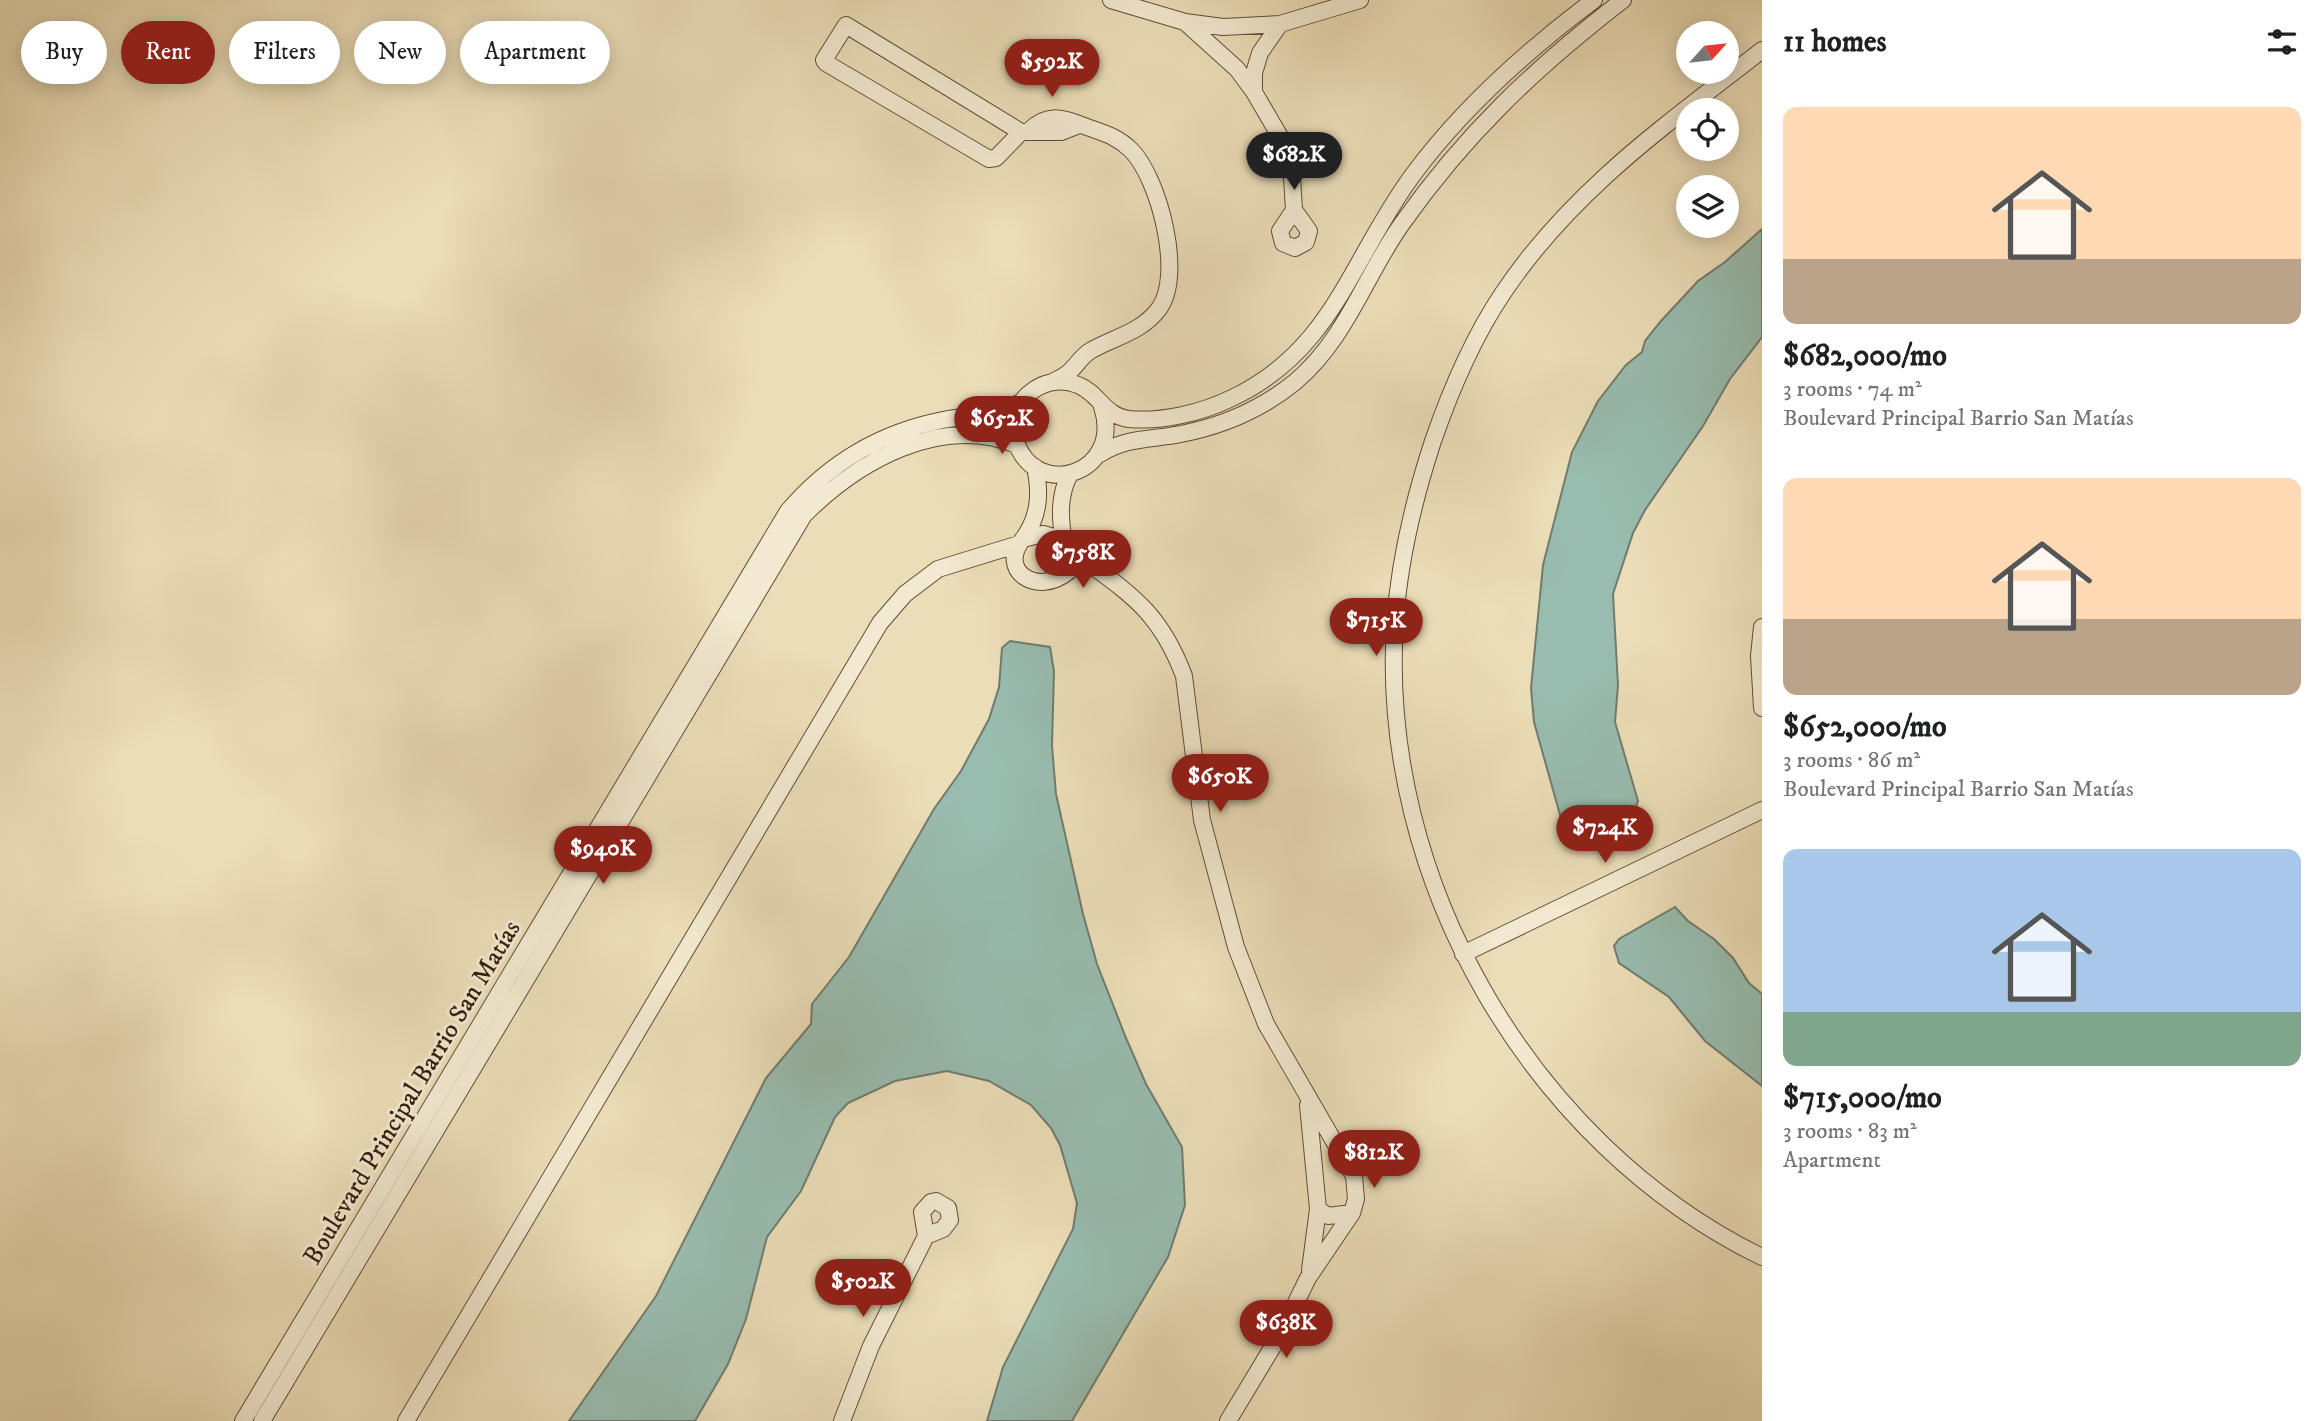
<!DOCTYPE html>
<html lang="en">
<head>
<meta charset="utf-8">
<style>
	:root { --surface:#fff; --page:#f6f6f6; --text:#202124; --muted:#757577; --accent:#8f2418 }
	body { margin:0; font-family:"IM FELL DW Pica",serif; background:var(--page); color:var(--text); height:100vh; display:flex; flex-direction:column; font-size:26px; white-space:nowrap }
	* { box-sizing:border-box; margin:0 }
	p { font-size:23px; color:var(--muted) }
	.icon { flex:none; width:38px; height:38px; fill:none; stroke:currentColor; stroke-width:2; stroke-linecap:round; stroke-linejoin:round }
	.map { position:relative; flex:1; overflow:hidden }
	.side { display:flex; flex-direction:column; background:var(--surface); width:560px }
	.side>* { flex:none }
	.top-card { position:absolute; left:21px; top:21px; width:665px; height:63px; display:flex; gap:14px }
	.needle { width:46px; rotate:63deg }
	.fabs { position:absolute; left:1676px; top:21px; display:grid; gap:14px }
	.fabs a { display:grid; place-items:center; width:63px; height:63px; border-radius:50%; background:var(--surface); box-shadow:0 4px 18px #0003; font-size:35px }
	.price { position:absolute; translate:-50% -60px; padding:0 16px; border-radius:24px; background:var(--accent); color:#fff; font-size:23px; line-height:46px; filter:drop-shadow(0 2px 4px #0008) }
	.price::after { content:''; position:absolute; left:50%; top:42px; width:21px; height:16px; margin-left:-10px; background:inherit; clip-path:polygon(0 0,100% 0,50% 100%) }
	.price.current { background:#222; color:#fff }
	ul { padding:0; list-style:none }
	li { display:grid; align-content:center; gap:14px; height:371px; padding:0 21px }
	li span { display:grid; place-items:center; height:217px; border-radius:14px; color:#555 }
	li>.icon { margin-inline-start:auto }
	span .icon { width:126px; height:126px; fill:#fffc; stroke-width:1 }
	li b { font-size:30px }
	h2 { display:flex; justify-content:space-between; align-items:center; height:84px; padding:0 21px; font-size:30px }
	.tag { padding:0 24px; border-radius:32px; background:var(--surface); box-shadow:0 4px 18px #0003; font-size:24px; line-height:63px }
	.tag.current { background:var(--accent); color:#fff }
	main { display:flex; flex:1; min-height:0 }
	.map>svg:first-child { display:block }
</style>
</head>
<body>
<main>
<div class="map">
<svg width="1762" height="1421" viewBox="0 0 1762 1421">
	<rect width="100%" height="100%" fill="#ebddb7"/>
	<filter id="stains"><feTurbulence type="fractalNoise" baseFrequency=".00286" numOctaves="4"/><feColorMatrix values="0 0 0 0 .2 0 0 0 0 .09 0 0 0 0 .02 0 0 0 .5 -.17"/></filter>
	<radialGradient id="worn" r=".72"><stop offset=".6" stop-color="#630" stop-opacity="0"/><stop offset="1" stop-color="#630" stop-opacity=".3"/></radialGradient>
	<path fill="#98bcaf" stroke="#707c6f" stroke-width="2" d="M1762 229V337L1730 379 1703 426 1645 510 1633 533 1613 594 1618 685 1615 722 1638 801 1636 807 1570 837 1562 822 1534 722 1531 688 1543 565 1572 452 1598 401 1626 365 1642 352 1645 341 1661 321 1698 281 1725 262Z
		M1010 641 1050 647 1054 671 1052 746 1056 794 1083 914 1097 964 1126 1038 1146 1084 1182 1147 1185 1205 1168 1257 1072 1421H987L1003 1367 1073 1229 1077 1203 1060 1145 1051 1128 1031 1105 989 1081 947 1071 895 1081 848 1103 835 1117 801 1191 767 1237 746 1319 728 1364 695 1421H569L656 1296 766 1078 811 1024 812 1004 849 957 934 809 961 771 989 719 999 687 1002 648Z
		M1675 907 1688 921 1714 939 1733 958 1749 983 1762 994V1086L1705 1041 1669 997 1619 963 1614 946 1619 939Z"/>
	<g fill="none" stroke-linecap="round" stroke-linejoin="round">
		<defs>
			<path id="minor" d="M1111 0 1185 22
				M1762 50C1666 125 1572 190 1503 293 1472 339 1451 389 1433 441 1414 499 1399 561 1395 623 1378 880 1531 1144 1762 1257
				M1254 92 1237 69 1185 22 1223 27 1280 24
				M1030 130C1046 114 1060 117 1079 124 1098 132 1115 134 1131 150 1159 178 1185 277 1158 310 1140 333 1114 337 1090 351 1076 360 1076 372 1054 381
				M1021 132 996 158 989 159 826 63 824 60 846 25 1021 132H1061L1079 125
				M1294 210 1292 177 1286 147 1254 92V73L1260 53 1280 24 1360 0
				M1294 210 1309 231 1306 242 1295 248 1283 243 1280 231Z
				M1102 407C1124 473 1037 502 1016 442 1003 405 1042 370 1078 385 1099 393 1104 416 1129 419 1162 422 1201 413 1232 398 1333 350 1350 261 1412 176 1462 108 1526 51 1594 0
				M1100 454C1126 437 1151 440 1181 434 1222 426 1262 409 1295 382 1346 339 1364 278 1401 225 1466 133 1534 69 1623 0
				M1043 534 1054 537 1071 550 1069 571C1037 598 997 570 1023 539Z
				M1023 539C1039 517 1041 494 1035 467
				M1064 543C1060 519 1058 496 1070 474
				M1071 550C1126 592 1158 607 1184 676L1202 820 1236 947 1266 1024 1354 1176 1356 1199 1352 1213 1308 1278 1281 1333 1228 1421
				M1762 627 1759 656 1762 708
				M1463 954 1762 810
				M1308 1105 1318 1209 1310 1270
				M936 1201 948 1208 950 1220 943 1229 926 1236 922 1212 931 1202Z
				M1318 1209 1328 1216 1352 1213
				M243 1421 788 511C829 463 882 432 943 420 976 413 989 419 1021 402
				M262 1421 804 515C858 461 940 414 1017 445
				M406 1421 880 623 905 594 938 569 1019 544
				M842 1421 871 1346 926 1236"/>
		</defs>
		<use href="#minor" stroke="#624d39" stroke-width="18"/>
		<use href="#minor" stroke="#f2e9d0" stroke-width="16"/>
	</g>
	<g text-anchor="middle" stroke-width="6" stroke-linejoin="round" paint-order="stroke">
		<g font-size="26" fill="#341d0f" stroke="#f2e9d0">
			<text transform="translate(411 1092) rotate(-59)" y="9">Boulevard Principal Barrio San Matías</text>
		</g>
	</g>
	<rect width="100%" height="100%" filter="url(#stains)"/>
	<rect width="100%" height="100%" fill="url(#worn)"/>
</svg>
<div class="fabs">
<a><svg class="needle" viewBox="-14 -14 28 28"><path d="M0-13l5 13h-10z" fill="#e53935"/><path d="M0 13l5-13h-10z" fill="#757577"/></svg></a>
<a><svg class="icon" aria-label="locate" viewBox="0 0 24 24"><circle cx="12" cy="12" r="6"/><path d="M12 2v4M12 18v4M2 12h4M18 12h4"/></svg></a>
<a><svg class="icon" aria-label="layers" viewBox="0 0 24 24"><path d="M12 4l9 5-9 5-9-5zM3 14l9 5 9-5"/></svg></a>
</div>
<b class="price" style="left:1052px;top:99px">$592K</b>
<b class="price current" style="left:1294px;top:192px">$682K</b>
<b class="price" style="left:1002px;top:456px">$652K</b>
<b class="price" style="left:1083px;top:590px">$758K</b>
<b class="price" style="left:1376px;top:658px">$715K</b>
<b class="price" style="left:1220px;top:814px">$650K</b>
<b class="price" style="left:1605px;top:865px">$724K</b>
<b class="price" style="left:603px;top:886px">$940K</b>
<b class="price" style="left:1374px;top:1190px">$812K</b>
<b class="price" style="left:863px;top:1319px">$502K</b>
<b class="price" style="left:1286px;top:1360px">$638K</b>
<div class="top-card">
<a class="tag">Buy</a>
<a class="tag current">Rent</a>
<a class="tag">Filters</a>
<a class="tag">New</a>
<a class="tag">Apartment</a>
</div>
</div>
<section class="side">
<h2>11 homes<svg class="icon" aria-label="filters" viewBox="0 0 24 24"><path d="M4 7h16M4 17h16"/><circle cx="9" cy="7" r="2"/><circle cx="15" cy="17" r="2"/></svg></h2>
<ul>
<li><span style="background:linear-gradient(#ffd9b3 70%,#b9a48a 0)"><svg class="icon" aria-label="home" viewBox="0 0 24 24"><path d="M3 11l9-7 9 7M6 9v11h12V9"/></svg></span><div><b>$682,000/mo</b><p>3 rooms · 74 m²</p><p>Boulevard Principal Barrio San Matías</p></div></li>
<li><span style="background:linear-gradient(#ffd9b3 65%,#b9a48a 0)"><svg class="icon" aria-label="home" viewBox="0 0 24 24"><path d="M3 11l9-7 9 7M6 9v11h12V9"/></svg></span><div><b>$652,000/mo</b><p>3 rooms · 86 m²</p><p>Boulevard Principal Barrio San Matías</p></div></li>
<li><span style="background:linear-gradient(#a9c7e8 75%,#7fa58c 0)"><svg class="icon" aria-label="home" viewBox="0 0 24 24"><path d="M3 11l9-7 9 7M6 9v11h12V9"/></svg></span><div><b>$715,000/mo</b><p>3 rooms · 83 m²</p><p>Apartment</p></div></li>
</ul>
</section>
</main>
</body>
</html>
